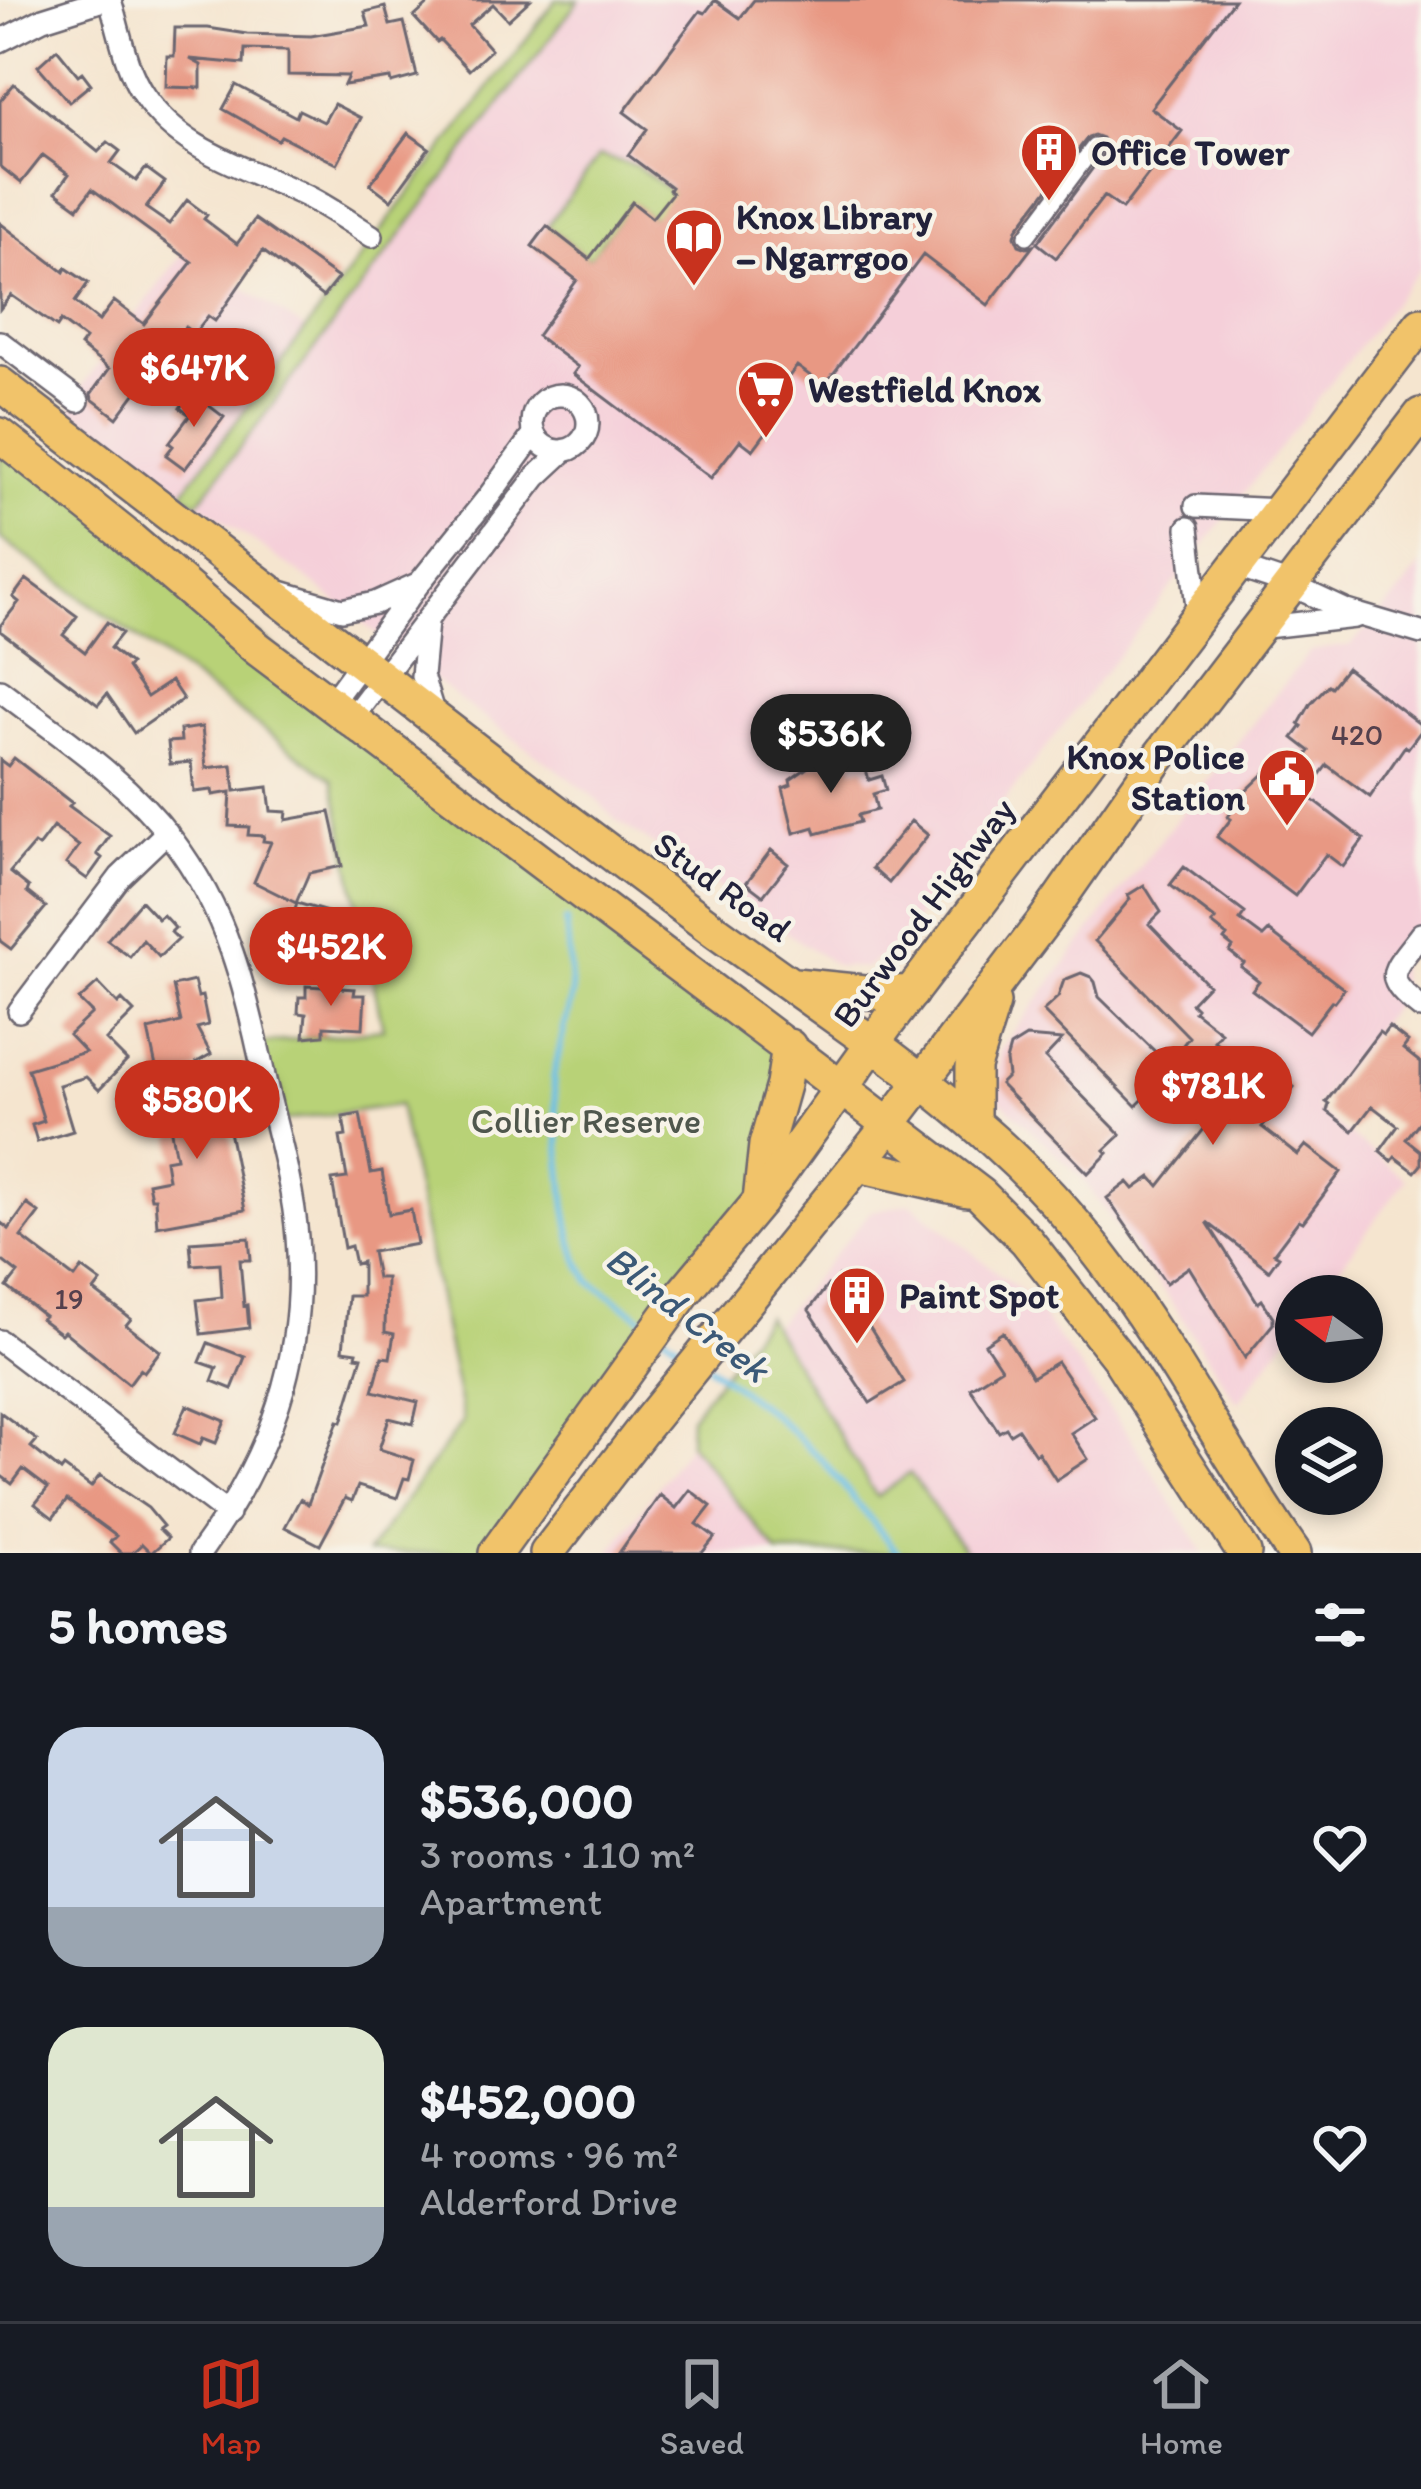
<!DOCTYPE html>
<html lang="en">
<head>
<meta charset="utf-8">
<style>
	:root { --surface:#171b24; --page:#20242c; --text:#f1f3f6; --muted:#9ea1a6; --line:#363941; --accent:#c8321e }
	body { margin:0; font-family:Itim,sans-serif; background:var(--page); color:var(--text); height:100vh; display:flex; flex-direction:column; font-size:45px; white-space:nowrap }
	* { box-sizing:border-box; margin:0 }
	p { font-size:39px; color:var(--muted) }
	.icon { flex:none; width:66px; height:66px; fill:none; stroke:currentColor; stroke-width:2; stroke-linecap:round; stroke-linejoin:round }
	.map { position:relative; height:1553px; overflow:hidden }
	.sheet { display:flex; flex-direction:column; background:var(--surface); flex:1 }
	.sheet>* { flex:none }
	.needle { width:78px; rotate:285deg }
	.buttons { position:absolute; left:1275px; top:1275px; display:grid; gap:24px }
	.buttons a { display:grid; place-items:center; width:108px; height:108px; border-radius:50%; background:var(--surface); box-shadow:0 6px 18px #0003; font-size:60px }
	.price { position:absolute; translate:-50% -102px; padding:0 27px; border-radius:42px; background:var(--accent); color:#fff; font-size:39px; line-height:78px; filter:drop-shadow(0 3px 6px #0008) }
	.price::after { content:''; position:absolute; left:50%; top:72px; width:36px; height:27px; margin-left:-18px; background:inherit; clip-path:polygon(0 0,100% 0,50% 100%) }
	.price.current { background:#222; color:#fff }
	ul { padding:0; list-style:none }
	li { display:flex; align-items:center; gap:36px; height:300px; padding:0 48px }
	li span { display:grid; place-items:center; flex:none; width:336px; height:240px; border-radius:36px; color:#555 }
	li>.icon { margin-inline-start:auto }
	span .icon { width:144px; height:144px; fill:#fffc; stroke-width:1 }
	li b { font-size:51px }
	h2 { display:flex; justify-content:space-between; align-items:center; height:144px; padding:0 48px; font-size:51px }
	.tab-bar { display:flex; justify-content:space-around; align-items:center; height:168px; border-top:3px solid var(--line); background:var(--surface); font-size:33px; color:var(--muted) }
	.tab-bar a { display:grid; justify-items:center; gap:6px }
	.tab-bar .current { color:var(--accent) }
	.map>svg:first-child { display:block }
</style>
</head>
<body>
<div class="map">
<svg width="1421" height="1553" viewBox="0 0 1421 1553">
	<rect width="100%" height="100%" fill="#f7f3e8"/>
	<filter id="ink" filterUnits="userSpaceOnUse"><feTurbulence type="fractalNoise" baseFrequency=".00833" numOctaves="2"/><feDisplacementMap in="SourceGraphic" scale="24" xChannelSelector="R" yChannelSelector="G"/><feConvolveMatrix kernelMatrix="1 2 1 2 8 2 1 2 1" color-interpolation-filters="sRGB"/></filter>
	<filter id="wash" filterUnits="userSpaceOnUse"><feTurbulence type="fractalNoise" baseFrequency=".004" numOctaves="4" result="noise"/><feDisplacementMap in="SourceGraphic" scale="48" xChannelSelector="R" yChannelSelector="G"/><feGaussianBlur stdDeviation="2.7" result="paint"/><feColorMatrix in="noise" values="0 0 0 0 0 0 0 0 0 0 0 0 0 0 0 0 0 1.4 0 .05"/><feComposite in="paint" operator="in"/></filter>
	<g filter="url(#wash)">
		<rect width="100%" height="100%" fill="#f5e5cf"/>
		<path fill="#f5cfd9" d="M579 0H1421V267L980 832 894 948 865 968 837 966 616 820 592 795 565 775 461 701 305 577 198 503Z
			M186 249 305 329 182 493 70 411 77 402 73 398Z
			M1421 565V934L1398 966 1403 994 1315 1108 1406 1179 1318 1296H1296V1325L1238 1403 1170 1300 1080 1176 997 1097 1000 1050 1119 893 1310 651 1351 645 1397 596Z
			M911 1203 1028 1297 1131 1438 1204 1553H966L910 1473 878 1498 773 1327 871 1211Z
			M689 1443 778 1553H610Z"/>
		<path fill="#b8d277" stroke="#6d7a59" stroke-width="3" d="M556 0H579L198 503 182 493Z
			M599 156 637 166 692 207 652 218 632 203 589 259 547 226Z
			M0 435 789 1046 760 1201 496 1553H367L463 1421 399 1105 275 1122 258 1044 383 1029 333 780 0 538Z
			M766 1316 877 1497 910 1473 966 1553H778L689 1443 690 1417Z"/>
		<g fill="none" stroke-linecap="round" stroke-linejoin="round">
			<path stroke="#6abfe7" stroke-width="6" d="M566 921 572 994 553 1078 566 1208 572 1240 578 1260 590 1281 649 1323
				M665 1335 688 1351
				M709 1366 776 1417 822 1460 898 1553"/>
		</g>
		<g id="blocks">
			<path fill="#e89883" d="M433 0H530L508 20 493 4 469 25 491 50 469 70 440 40 437 42 414 17Z
				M715 0 740 18 754 0H1234L1151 108 1182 131 1122 209 1104 196 1056 258 1037 243 1104 153 1105 143 1102 138 1094 135 1088 137 1017 229 1015 236 1019 245 1027 248 1033 246 988 305 923 255 824 386 797 366 769 402 782 411 753 450 740 440 711 478 573 374 578 367 537 336 577 280 532 246 547 226 589 259 632 202 652 218 672 193 669 190 671 187 628 155 647 129 624 112 700 11 705 13Z
				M385 7 390 25 404 22 417 76 391 83 390 78 344 85 348 76 288 75V50L245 49 244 64 190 59 201 65V88L166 87 167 56H174L175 28H208L247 34 311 36 369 26 365 12Z
				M57 49 78 75 82 72 91 84 69 102 38 66Z
				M14 84 98 152 108 142 120 151 111 163 136 181 146 168 165 182 146 208 169 224 187 200 207 215 204 219 237 244 255 219 338 278 323 297 263 251 215 321 208 316 194 334 185 327 117 418 92 399 91 394 109 369 80 346 85 339 61 321 57 327 11 295 0 309V223L64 272 66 268 88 283 75 302 99 321 114 301 144 324 192 262 92 189 78 208 56 192 69 174 43 155 21 183 0 166V101Z
				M236 85 296 117 299 110 324 122 334 104 361 118 337 164 281 136 278 140 223 109Z
				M408 133 429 148 391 200 370 184Z
				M191 392 224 417 185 469 166 455 173 446 169 443 190 415 180 408Z
				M26 579 77 616 63 635 85 652 107 622 122 633 110 648 130 664 127 668 147 697 171 681 183 699 134 733 107 694 98 705 0 631V626L19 602 13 597Z
				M1346 668 1421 725V731L1408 748 1405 746 1370 797 1327 765 1305 794 1364 839 1343 867 1326 854 1295 896 1217 837 1231 819 1228 817 1241 796 1270 768 1286 783 1310 751 1293 738 1302 726 1299 724 1311 703 1328 685 1331 687Z
				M202 727 206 768 232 765 235 791 268 787 271 811 287 812 286 820 330 812 342 866 309 873 296 903 254 882 271 842 263 841 264 836 248 835 249 827 229 826 231 792 213 795 212 790 194 792 191 762 170 764 168 742 181 741 180 730Z
				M14 758 72 803 69 806 110 836 97 854 102 858 87 879 66 864 79 846 53 827 38 847 34 844 10 872 29 887 27 892 46 907 11 949 0 941V760L8 766Z
				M838 760 852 762 854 768 865 766 869 780 882 776 886 790 873 794 877 810 858 815 860 822 816 834 814 827 794 833 783 788 791 785 790 780 811 765Z
				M911 821 928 835 889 883 872 868Z
				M771 850 788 864 763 896 746 883Z
				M1184 867 1245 913 1240 920 1263 937 1269 931 1344 989 1334 1002 1332 1001 1308 1032 1252 990 1259 981 1241 967 1244 963 1230 952 1233 947 1224 940 1227 936 1212 924 1216 920 1170 885Z
				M1144 885 1161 912 1149 924 1208 985 1191 1003 1196 1008 1194 1011 1221 1032 1214 1041 1268 1082 1275 1073 1294 1087 1262 1127 1298 1155 1306 1145 1341 1172 1303 1222 1299 1220 1274 1253 1279 1256 1269 1270 1207 1222 1258 1303 1262 1300 1273 1317V1324L1245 1358 1189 1267 1166 1283 1107 1198 1128 1182 1134 1189 1151 1177 1159 1186 1231 1095 1176 1054 1189 1037 1095 941 1130 899 1128 895Z
				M141 901 158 919 163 915 175 928 171 932 178 939 159 957 143 940 130 957 107 940Z
				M297 903 334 914 327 939 361 950 354 971 300 954 301 949 285 943Z
				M1081 973 1091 977 1095 982 1099 997 1174 1070 1136 1106 1043 1011 1058 997 1064 980Z
				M194 981 198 997 202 996 208 1025 197 1028 211 1054 197 1062 200 1068 161 1090 148 1030 181 1022 173 986Z
				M98 983 118 1004 122 1000 134 1012 106 1040 127 1061 99 1090 86 1077 59 1085 73 1131 37 1142 32 1125 44 1121 28 1069 85 1052 69 1035 92 1013 79 1000Z
				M306 986 355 989 354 995H365L363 1028 324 1026V1035L304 1037 306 1014 298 1013 299 997H306Z
				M1389 1027 1408 1042 1403 1049 1421 1063V1120L1406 1139 1421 1151V1165L1415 1172 1395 1157 1392 1161 1380 1151 1398 1126 1372 1106 1353 1131 1327 1111 1329 1104 1326 1102 1379 1032 1383 1035Z
				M1026 1037 1062 1040 1045 1058 1121 1135 1105 1150 1108 1153 1088 1173 1000 1084 1008 1076 1006 1061 1010 1047Z
				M221 1092 245 1210 157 1226 155 1198H151L148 1183 168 1179 165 1160 176 1158 169 1121 149 1125 145 1108Z
				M360 1114 371 1173 382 1171 389 1214 411 1210 417 1244 372 1252 377 1278H386L385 1332 394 1334 390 1358 382 1357 373 1391 418 1402 413 1424 389 1418 379 1449 414 1460 409 1479 404 1478 397 1498 358 1486 352 1501 345 1498 320 1545 285 1527 300 1499 308 1504 338 1421 342 1422 362 1357 356 1356 357 1352 343 1350 348 1296H362V1262L355 1264 351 1246 344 1248 332 1180 347 1178 340 1137 346 1136 343 1117Z
				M27 1204 39 1213 21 1237 75 1278 82 1268 101 1282 94 1291 131 1319 126 1325 160 1351 144 1372 140 1369 129 1384 64 1331 61 1334 41 1319 44 1316 7 1287 18 1273 0 1259V1222L9 1229Z
				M249 1238 251 1260H240L244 1306 247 1305 249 1328 201 1334 197 1300 222 1297 220 1263 192 1265 190 1242Z
				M838 1277 904 1382 870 1403 809 1310 828 1285 831 1287Z
				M1003 1332 1032 1377 1057 1362 1095 1417 1071 1433 1088 1459 1056 1480 1038 1452 1035 1454 1018 1429 1010 1434 1006 1428 999 1432 970 1388 1001 1368 985 1344Z
				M208 1343 245 1357 232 1389 212 1381 217 1368 200 1362Z
				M187 1405 225 1421 216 1443 203 1438 200 1444 175 1433Z
				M0 1412 37 1440 31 1447 61 1471 64 1467 91 1487 100 1475 148 1508 163 1526 159 1529 168 1538 151 1553 142 1544 132 1553H121L110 1542 116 1536 67 1500 53 1518 35 1504 48 1488 23 1469 12 1484 0 1475Z
				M690 1490 711 1506 697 1524 715 1537 702 1553H619L660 1495 676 1508Z"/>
		</g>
	</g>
	<g filter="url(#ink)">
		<use href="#blocks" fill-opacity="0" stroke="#6c666f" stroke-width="3"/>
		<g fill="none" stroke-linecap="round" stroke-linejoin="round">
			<defs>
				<path id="pedestrian" d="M1027 236 1094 147"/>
				<path id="minor" d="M110 0C120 32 125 68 144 96 183 154 250 168 308 197 330 208 351 223 372 236
					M0 41 43 19 103 0
					M0 342 78 401
					M532 423a28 28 0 1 1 56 0a28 28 0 1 1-56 0Z
					M1196 506 1280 510
					M1188 528 1198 616
					M1237 567 1291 585 1347 611 1421 633
					M281 592 342 610 375 603 417 584
					M427 622 422 676 434 715
					M1257 628 1355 617
					M0 690C60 736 126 778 172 839 227 911 246 989 264 1076 276 1128 293 1183 297 1237 307 1357 270 1457 200 1553
					M331 703 420 582 489 496 534 434
					M351 719 536 477 565 450
					M1421 934C1393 972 1379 975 1421 1008
					M19 1011 120 877 167 832
					M0 1341 228 1514"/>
				<path id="primary" d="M0 384 547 805 714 930 872 1043
					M0 435 124 534 258 649 840 1087
					M795 985 864 992 911 993
					M760 1201 766 1145 783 1085 789 1046"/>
				<path id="trunk" d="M872 1043C958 1107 1034 1169 1099 1254 1172 1348 1226 1456 1294 1553
					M840 1087 980 1194 1026 1240 1118 1357 1244 1553
					M973 1120V1067L993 1003
					M858 1165 967 1190
					M496 1553 684 1292 760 1201 887 1024 1421 324
					M547 1553 646 1425 875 1143 1047 917 1156 761 1421 415"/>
			</defs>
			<use href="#pedestrian" stroke="#6c666f" stroke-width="20"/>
			<use href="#minor" stroke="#6c666f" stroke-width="26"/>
			<use href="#primary" stroke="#6c666f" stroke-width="38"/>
			<use href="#trunk" stroke="#6c666f" stroke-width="38"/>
			<use href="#pedestrian" stroke="#fff" stroke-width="15"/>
			<use href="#minor" stroke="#fff" stroke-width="21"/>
			<use href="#primary" stroke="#f1c36a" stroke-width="33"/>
			<use href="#trunk" stroke="#f1c36a" stroke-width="33"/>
		</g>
	</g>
	<defs>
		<symbol id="building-pin" viewBox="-11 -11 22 30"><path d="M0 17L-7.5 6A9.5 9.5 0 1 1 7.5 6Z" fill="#c8321e" stroke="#f7f3e8"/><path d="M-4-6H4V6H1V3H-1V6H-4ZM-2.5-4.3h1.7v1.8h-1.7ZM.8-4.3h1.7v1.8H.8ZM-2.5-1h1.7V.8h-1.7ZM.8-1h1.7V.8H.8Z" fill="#fff"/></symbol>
		<symbol id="library-pin" viewBox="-11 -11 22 30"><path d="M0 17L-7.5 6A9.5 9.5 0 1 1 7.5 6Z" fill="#c8321e" stroke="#f7f3e8"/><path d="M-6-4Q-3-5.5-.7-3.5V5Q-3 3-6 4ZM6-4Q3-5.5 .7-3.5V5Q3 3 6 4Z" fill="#fff"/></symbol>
		<symbol id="supermarket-pin" viewBox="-11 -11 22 30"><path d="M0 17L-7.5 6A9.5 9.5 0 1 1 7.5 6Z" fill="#c8321e" stroke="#f7f3e8"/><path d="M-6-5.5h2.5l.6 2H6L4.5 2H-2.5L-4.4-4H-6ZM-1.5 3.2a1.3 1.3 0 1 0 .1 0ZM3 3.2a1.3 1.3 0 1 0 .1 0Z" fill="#fff"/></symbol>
		<symbol id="civic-pin" viewBox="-11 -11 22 30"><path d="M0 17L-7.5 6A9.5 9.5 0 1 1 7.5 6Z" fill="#c8321e" stroke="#f7f3e8"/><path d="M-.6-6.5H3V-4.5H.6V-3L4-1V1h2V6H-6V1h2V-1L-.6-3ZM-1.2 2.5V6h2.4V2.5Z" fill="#fff"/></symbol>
	</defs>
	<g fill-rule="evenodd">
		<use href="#building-pin" x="1016" y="119" width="66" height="90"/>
		<use href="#library-pin" x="661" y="204" width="66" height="90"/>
		<use href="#supermarket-pin" x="733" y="356" width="66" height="90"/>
		<use href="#civic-pin" x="1254" y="744" width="66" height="90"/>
		<use href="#building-pin" x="824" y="1262" width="66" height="90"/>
	</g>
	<g text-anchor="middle" stroke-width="9" stroke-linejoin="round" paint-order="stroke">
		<g font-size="30" fill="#54404d">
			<text x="1357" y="745">420</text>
			<text x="69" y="1309">19</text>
		</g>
		<g font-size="36" font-weight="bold" fill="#22223b" stroke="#f7f3e8" text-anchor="start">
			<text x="1091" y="165">Office Tower</text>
			<text x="736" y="229">Knox Library<tspan x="736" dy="41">– Ngarrgoo</tspan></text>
			<text x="808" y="402">Westfield Knox</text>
			<text x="1245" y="769" text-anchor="end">Knox Police<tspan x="1245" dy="41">Station</tspan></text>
			<text x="899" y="1308">Paint Spot</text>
		</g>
		<g font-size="36" fill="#22223b" stroke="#f7f3e8">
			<text transform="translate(723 886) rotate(36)" y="13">Stud Road</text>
			<text transform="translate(923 912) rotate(-53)" y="13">Burwood Highway</text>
		</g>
		<g font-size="36" fill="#4f574d" stroke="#f7f3e8">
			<text x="586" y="1133">Collier Reserve</text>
		</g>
		<g font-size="39" font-style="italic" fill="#3b5977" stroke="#f7f3e8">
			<text transform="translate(688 1313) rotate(38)" y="14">Blind Creek</text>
		</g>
	</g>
</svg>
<div class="buttons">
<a><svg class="needle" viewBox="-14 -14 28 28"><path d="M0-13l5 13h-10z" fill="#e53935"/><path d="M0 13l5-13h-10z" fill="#9ea1a6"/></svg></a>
<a><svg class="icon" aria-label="layers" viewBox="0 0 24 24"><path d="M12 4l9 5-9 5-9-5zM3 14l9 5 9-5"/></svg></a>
</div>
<b class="price" style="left:194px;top:430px">$647K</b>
<b class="price current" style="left:831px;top:796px">$536K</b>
<b class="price" style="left:331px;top:1009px">$452K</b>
<b class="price" style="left:1213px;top:1148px">$781K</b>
<b class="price" style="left:197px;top:1162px">$580K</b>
</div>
<section class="sheet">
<h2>5 homes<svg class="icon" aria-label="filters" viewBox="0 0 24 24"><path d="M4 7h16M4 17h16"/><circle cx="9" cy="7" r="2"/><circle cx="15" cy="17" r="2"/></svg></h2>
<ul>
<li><span style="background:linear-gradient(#c9d6e8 75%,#9aa5b1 0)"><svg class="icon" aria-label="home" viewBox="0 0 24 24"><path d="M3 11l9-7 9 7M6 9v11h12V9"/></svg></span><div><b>$536,000</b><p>3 rooms · 110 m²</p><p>Apartment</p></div><svg class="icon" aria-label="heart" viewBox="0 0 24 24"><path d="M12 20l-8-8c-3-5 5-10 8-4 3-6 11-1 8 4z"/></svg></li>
<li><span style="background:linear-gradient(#dfe7d0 75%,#9aa5b1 0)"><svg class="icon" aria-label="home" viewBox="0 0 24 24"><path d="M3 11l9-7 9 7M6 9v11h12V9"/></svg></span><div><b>$452,000</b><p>4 rooms · 96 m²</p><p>Alderford Drive</p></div><svg class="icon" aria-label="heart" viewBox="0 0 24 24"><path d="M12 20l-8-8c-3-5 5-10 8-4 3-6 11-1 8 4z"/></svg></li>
</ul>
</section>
<nav class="tab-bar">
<a class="current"><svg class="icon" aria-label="map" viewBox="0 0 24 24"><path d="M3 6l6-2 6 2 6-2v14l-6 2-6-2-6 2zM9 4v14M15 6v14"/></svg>Map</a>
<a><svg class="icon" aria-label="saved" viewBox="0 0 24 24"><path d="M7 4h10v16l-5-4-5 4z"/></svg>Saved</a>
<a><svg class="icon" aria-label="home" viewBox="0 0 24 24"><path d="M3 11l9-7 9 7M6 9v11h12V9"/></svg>Home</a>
</nav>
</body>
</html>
